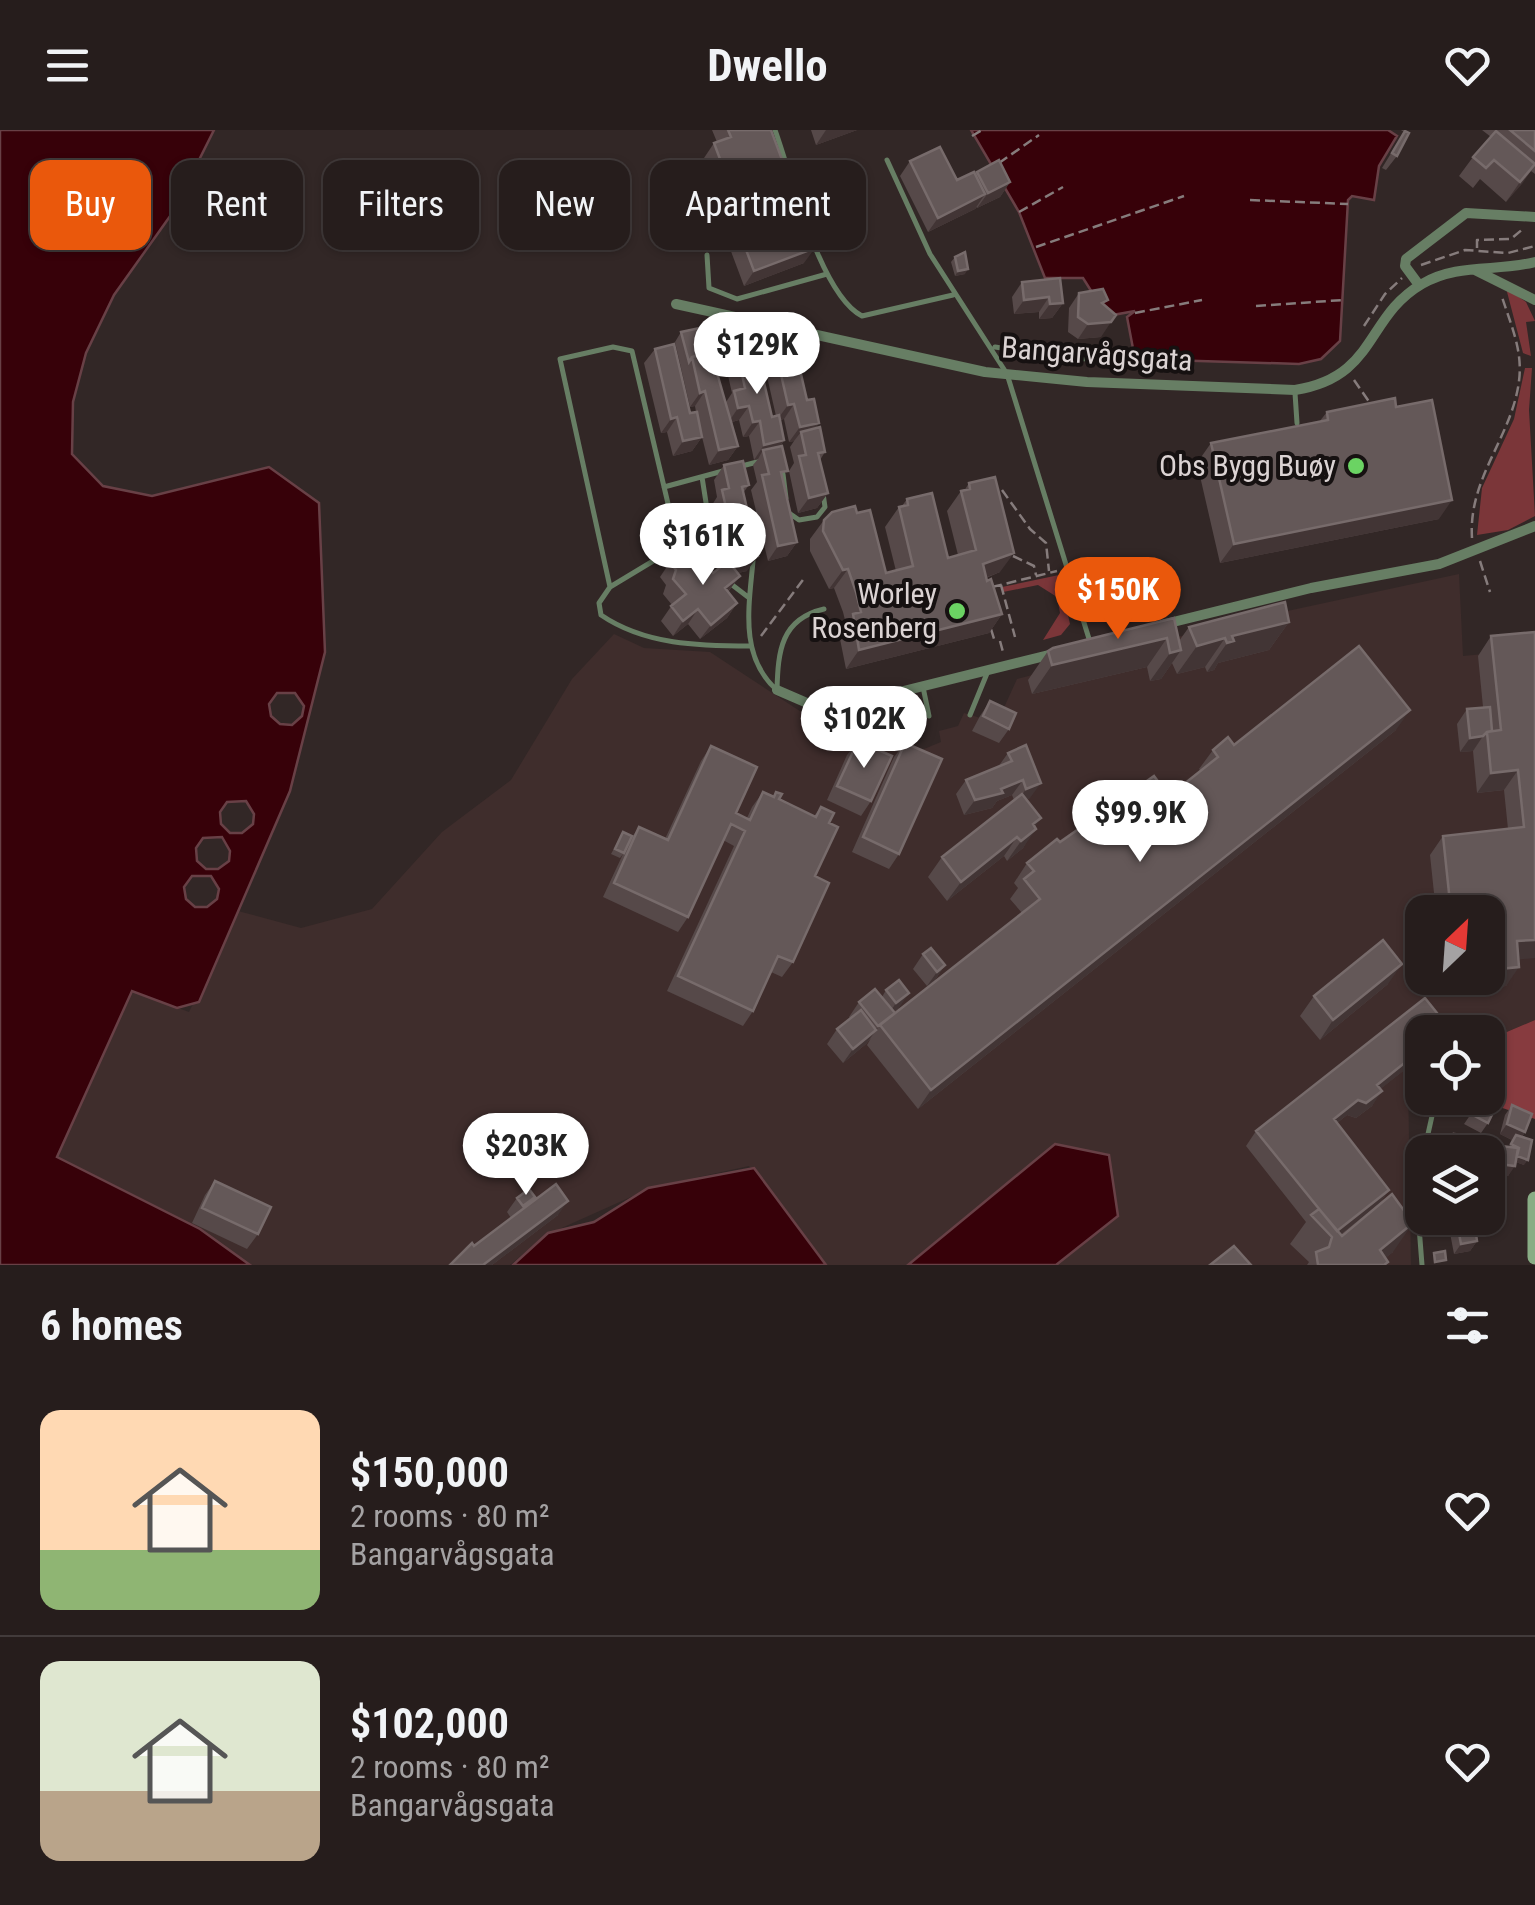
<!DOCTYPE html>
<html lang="en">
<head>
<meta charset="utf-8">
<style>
	:root { --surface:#261d1c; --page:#2e2625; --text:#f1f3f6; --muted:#a4a2a3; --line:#423b3b; --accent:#ea580c }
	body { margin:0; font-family:"Roboto Condensed",sans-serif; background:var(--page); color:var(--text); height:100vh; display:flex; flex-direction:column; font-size:38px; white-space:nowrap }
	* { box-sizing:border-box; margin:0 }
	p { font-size:32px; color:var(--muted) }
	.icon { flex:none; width:55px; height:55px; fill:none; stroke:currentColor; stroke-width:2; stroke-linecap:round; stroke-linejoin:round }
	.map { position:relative; height:1135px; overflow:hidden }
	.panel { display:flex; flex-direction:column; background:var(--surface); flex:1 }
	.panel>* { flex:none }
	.hud { position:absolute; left:30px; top:30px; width:1000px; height:90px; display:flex; gap:20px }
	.needle { width:65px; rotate:25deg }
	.fabs { position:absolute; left:1405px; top:765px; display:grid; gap:20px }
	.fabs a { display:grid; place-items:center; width:100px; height:100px; border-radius:20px; background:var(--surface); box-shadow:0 2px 8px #0004,0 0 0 2px var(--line); font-size:50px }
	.price { position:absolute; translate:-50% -85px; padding:0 22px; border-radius:35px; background:#fff; color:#222; font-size:32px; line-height:65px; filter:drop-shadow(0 2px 5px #0008) }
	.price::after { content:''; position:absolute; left:50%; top:60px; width:30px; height:22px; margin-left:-15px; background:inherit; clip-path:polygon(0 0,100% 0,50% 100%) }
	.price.current { background:var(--accent); color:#fff }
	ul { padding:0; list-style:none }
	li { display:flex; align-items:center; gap:30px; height:250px; padding:0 40px }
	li+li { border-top:2px solid var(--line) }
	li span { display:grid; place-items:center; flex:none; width:280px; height:200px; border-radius:20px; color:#555 }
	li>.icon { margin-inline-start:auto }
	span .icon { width:120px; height:120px; fill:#fffc; stroke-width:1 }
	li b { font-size:42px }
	h2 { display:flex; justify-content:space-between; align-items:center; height:120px; padding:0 40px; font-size:42px }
	.chip { padding:0 35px; border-radius:20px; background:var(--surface); box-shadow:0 2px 8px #0004,0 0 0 2px var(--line); font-size:35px; line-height:90px }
	.chip.current { background:var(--accent); color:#fff }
	header { display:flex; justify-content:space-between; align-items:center; height:130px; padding:0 40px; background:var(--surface); font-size:45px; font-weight:700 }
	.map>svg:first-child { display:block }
</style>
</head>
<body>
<header><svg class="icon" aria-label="menu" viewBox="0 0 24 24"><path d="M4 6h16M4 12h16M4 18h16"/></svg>Dwello<svg class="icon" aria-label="heart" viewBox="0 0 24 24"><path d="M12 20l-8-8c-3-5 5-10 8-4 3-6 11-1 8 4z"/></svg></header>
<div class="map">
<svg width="1535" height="1135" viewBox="0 0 1535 1135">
	<rect width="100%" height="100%" fill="#322726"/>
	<path fill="#3f2d2c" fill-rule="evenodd" d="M1459 444 1463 526 1535 519V890L1488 910V902H1422V939L1408 946 1411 1135H820L749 1036 653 1057 546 1105 510 1135H246L57 1027 132 861 189 882 238 781 301 798 372 779 442 702 511 650 572 549 614 504 644 518 710 522 815 591 818 604 832 617 849 621 864 614 901 619 907 626 941 612 939 601 958 596 964 583 997 593 1017 549 1227 494ZM1422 782H1488V848H1422Z"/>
	<path fill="#7b3639" d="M1506 158 1526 172 1535 191 1526 192 1531 226 1523 223Z
		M1525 238H1532L1529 280 1535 386 1508 400 1477 405 1482 358 1514 289Z
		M1059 445 1070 494 1061 505 1043 510 1060 483 1057 467 1038 455 1003 462 1002 457Z"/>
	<path fill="#873b3f" d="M1535 890V989L1473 968H1488V910Z"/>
	<path fill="#370109" stroke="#684046" stroke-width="2.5" fill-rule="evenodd" d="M0 0H214L173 82 114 165 86 223 73 272 72 324 103 356 152 366 269 337 319 373 325 522 290 661 199 872 177 878 132 861 57 1027 200 1099 250 1135H0ZM277 563H295L304 576 302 586 292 595 280 594 271 586 269 574ZM246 671 254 684 253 694 242 703H230L221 694 220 682 227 672ZM222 707 230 721 229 731 218 739H206L197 731 196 718 203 708ZM192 746H211L219 759 217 769 207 777H195L186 769 184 757Z
		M971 0H1388L1397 6 1379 36 1374 70 1352 66 1348 70 1340 211 1321 229 1299 234 1135 229 1127 187 1135 181 1107 186 1083 148H1045L1019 82Z
		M1055 1014 1109 1025 1118 1086 1056 1135H908Z
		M754 1038 826 1135H513L548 1103 594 1092 648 1058Z"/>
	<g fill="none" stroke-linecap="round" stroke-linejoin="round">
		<path stroke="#867c7c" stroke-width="2.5" stroke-dasharray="10 5" stroke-linecap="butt" d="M972 6 982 0
			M999 33 1039 5
			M1250 70 1348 74
			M1019 82 1063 57
			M1036 117 1184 66
			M1477 118V110L1511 109 1524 98
			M1421 135 1465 120 1508 123 1535 116
			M1256 176 1343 170
			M1135 183 1202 170
			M1364 196 1385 164 1402 148
			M1354 250 1372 276
			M1002 360 1030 399 1046 413 1049 441
			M1472 408C1468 348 1512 307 1519 251 1523 221 1511 195 1502 167
			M1013 426 1034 436 1036 445
			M1480 431 1490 462
			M1001 455 1015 507
			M992 457 1057 441
			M827 491 828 497 845 493
			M991 499 995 512
			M761 506 805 447
			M1000 511 1003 522
			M817 589C819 609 833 619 852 618
			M859 614 874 598"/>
		<path stroke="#677e64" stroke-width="5" d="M775 0C792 47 820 164 862 186L953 165
			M887 30 930 124 1007 244 1090 512
			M707 125 709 158 737 169 827 144
			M995 217 1074 229 1121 228
			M712 239 722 225 750 216 753 222
			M1295 263 1297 293
			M738 337 761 331
			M783 344 786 368
			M702 347 715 430 722 441
			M664 357 723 341
			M789 383 799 390 817 387 825 377 823 363
			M753 431C749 476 739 527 777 560
			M731 454 748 467
			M610 457 560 229 613 217 632 221 678 416 610 457 599 473 601 485C645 515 699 516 751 516
			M923 557 929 586
			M777 560C778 521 781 489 824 479
			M970 585 988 541
			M1422 1135 1416 1058 1432 986"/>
		<path stroke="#677e64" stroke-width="10" d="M1475 140 1535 170
			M1419 155 1405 136 1406 129 1466 83 1535 87
			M676 174 985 242 1087 252 1295 260C1377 247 1365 187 1422 154 1457 133 1497 142 1535 132
			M1165 494 1311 458 1439 434 1535 396
			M777 560 814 576H843L1057 523"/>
		<path stroke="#89ad85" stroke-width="15" d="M1535 1069V1127"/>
	</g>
	<path fill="#564949" d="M712 0H771L778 19 804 133 744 156 729 116 740 101 726 74 722 75 704 28 714 13 717 12Z
		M811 0H857L816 15Z
		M1401 0H1405L1397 26 1386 40 1382 38 1404 2Z
		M1482 0H1535V44L1531 41 1506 72 1480 49 1473 58 1459 46 1473 27 1491 7Z
		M910 31 957 50 975 44 977 42 1010 52 1000 67 977 78V77L975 79 928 102 900 46Z
		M955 127 965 144 955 146 951 132Z
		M1022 152 1063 173 1052 188 1039 189V182L1014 184 1012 167Z
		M1079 163 1104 175 1101 207 1078 209 1068 202 1069 178Z
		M681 202 706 223 726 272 732 263 726 237 737 222 772 287 776 286 761 220 772 205 819 293 815 298 825 322 820 330 828 363 817 378 798 383 789 341 794 333 790 317 794 311 789 312 784 289 780 290 784 310 780 317 782 348 797 412 787 426 768 431 751 360 757 352 753 335 758 329 754 330 749 306 743 307 739 290 732 292 738 316 728 330 709 335 702 307 692 321 673 326 667 302 661 303 644 233 655 219 690 283 696 282 695 276 690 277 675 212Z
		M1396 277 1439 389 1220 433 1197 333 1211 313 1319 292 1327 282Z
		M724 335 749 355 743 363 747 441 738 443 740 446 728 462 737 473 727 488 700 509 688 494 673 506 661 491 672 475 663 464 666 455 660 447 670 432H694L713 443 725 432 712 375 717 367 714 350Z
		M969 353 1000 442 986 448 1002 484 989 503 846 539 839 504 846 494 843 482 834 458 829 459 810 421V409L824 390 857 383 886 443 896 441 885 397 899 377 902 376 907 369 948 428 958 425 947 381 961 361H964Z
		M1174 488 1179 511 1189 497 1289 492 1269 520 1218 533 1214 540 1207 542 1205 537 1177 544 1172 533 1161 549 1150 551 1147 537 1032 564 1028 550 1048 521Z
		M1535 502 1519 829 1506 856 1468 860 1467 848H1488V782H1436L1430 725 1443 706 1508 699 1504 660 1477 663 1473 621 1460 622 1457 594 1467 579 1483 577 1478 526 1491 506Z
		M990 571 1009 599 999 613 972 601 980 586Z
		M1396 600 918 979 867 915 871 908 866 914 843 933 827 914 837 899 850 888 849 887 859 872 882 867 886 860 899 850V878L894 882 895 883 1022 783 1010 769 1018 758 1014 753 1027 733 1060 712 1169 666 1201 641 1199 639 1213 620 1234 615Z
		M858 611 871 671 861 686 827 670 847 625Z
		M905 613 899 724 889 739 852 722 894 627Z
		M1026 615 1030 668 1027 669 1035 697 1023 718 1007 731 1004 726 947 771 928 747 942 727 1014 670 1012 665 997 671 992 678 964 685 956 664 966 650 998 637 1008 623Z
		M711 616 736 683 747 688 752 677 763 662 773 667 776 662 779 669 814 686 821 677 829 693 793 832 782 847 771 842 753 881 743 896 667 861 734 716 723 710 688 787 678 802 603 767 623 724 620 728 611 724 623 702 630 710 639 697 665 709 701 631Z
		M923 824 945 835 935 850 927 856 913 839Z
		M1388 854 1320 910 1300 886 1314 866Z
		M1422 902V926L1380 959 1372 976 1356 988 1347 985 1337 993 1389 1060 1379 1074 1341 1105 1393 1122 1385 1128 1386 1135H1307L1309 1132 1290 1114 1306 1092 1246 1016 1256 1001Z
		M1482 968 1488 993 1481 1003 1464 994Z
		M1512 975 1525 1002 1522 1007 1524 1035 1516 1032 1508 1046 1488 1043 1487 1022 1493 1015 1509 1017 1512 1010 1500 1004 1505 985Z
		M1454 1004 1477 1022H1446L1447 1014Z
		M215 1051 258 1104 247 1119 192 1093 205 1065Z
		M517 1068 558 1085 492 1135H450L511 1088 507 1082Z
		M1457 1093 1477 1111 1470 1121 1454 1124 1450 1103Z"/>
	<path fill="#423535" d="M826 0H857L816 15Z
		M1535 35 1522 54 1506 72 1520 52Z
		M1010 52 1000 67 977 78 988 63Z
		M737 59 726 74 722 75 732 61Z
		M985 64 975 79 928 102 938 88Z
		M815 118 804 133 744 156 754 141Z
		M968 139 965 144 955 146 958 141Z
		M1049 167 1039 182 1014 184 1024 170Z
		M1063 173 1052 188 1039 189 1050 174Z
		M1111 192 1101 207 1078 209 1088 194Z
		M705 261 695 276 690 277 700 263Z
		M794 274 784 289 777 290 788 275Z
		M749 276 739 290 728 293 738 278Z
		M677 287 667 302 661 303 671 289Z
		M760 291 749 306 743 307 753 292Z
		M819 293 809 308 801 302 794 311 789 312 800 297Z
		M702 307 692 321 673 326 683 311Z
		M784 310 774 325 763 320 758 329 754 330 764 315Z
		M738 316 728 330 709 335 719 320Z
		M828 363 817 378 798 383 809 368Z
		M1452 370 1439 389 1220 433 1234 414Z
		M797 412 787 426 768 431 778 416Z
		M1014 423 1000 442 969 454 983 434Z
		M758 426 747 441 728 445 738 430Z
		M848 439 834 458 829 459 843 440Z
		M740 446 729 460 714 473 725 458Z
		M737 473 727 488 700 509 711 495Z
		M698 479 688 494 673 506 683 491Z
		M1002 484 989 503 846 539 859 520Z
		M1289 492 1269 520 1218 533 1214 540 1207 542 1232 506Z
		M1167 508 1147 537 1032 564 1052 535Z
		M1225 508 1205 537 1177 544 1197 516Z
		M1181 520 1161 549 1150 551 1170 523Z
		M1410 580 1396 600 918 979 931 960Z
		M1483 606 1473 621 1460 622 1470 608Z
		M1518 640 1504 660 1477 663 1491 643Z
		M1023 650 1012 665 997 671 992 678 964 685 975 670Z
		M1041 653 1030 668 1016 674 1026 659Z
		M1041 688 1030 704 1036 699 1023 718 1007 731 1033 694Z
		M1017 707 1004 726 947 771 961 752Z
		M1535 810V828L1503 831 1517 811Z
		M1402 834 1388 854 1320 910 1333 890Z
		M945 835 935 850 927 856 937 842Z
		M1519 837 1506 856 1468 860 1477 848H1488V840Z
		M909 863 899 878 886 888 896 873Z
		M880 895 866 914 843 933 853 919Z
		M1422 919V926L1367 970 1377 955Z
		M1382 961 1372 976 1356 988 1347 985 1323 1004 1334 989 1358 970Z
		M1507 994 1525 1002 1518 1012 1516 1005 1512 1010 1500 1004Z
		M1517 1026 1528 1030 1524 1035 1513 1031Z
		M1490 1033 1515 1036 1508 1046 1488 1043V1037Z
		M1389 1060 1379 1074 1330 1113 1336 1102Z
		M568 1071 558 1085 492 1135H483Z
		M1413 1093 1393 1122 1377 1135 1380 1120Z
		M1477 1111 1470 1121 1454 1124 1461 1114Z"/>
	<path fill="#645858" stroke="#776b6b" stroke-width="2.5" d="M728 0H771L815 118 754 141 739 101 755 95 737 59 732 61 714 13 731 7Z
		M1510 0H1535V21Z
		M1405 1 1409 3 1397 26 1392 23Z
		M1496 1 1535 34 1520 52 1494 30 1486 38 1473 27Z
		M940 17 957 50 974 42 985 64 938 88 910 31Z
		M999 30 1010 52 988 63 977 42Z
		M965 122 968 139 958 141 955 127Z
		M1060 148 1063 173 1050 174 1049 167 1024 170 1022 152Z
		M1103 159 1108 170 1102 173 1116 185 1111 192 1088 194 1078 187 1079 163Z
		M700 198 706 223 692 227 689 232 681 202Z
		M791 201 807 270 814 269 819 293 800 297 794 274 788 275 772 205Z
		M674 214 690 283 697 282 702 307 683 311 677 287 671 289 655 219Z
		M756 218 772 287 779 285 784 310 764 315 760 291 753 292 749 276 738 278 734 261 745 258 737 222Z
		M711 222 738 316 719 320 705 261 700 263 692 227Z
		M1395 268 1396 277 1432 270 1452 370 1234 414 1211 313 1328 290 1327 282Z
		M820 297 825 322 818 323 828 363 809 368 799 326 806 325 801 302Z
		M782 316 788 341 781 342 797 412 778 416 762 345 769 344 763 320Z
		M743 331 749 355 742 357 758 426 738 430 722 360 729 358 724 335Z
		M995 347 1014 423 983 434 987 451 991 449 1002 484 859 520 853 484 861 482 856 462 848 439 843 440 823 401 824 390 832 382 855 376 857 383 870 380 886 443 913 436 899 377 908 375 907 369 932 363 948 428 976 420 961 361 970 359 969 353Z
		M687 419 694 432 700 427 713 443 728 431 740 446 725 458 737 473 711 495 698 479 683 491 671 476 686 464 673 449 676 440 670 432Z
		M1285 472 1289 492 1232 506 1234 511 1227 513 1225 508 1197 516 1189 497Z
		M1174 488 1181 520 1170 523 1167 508 1052 535 1048 521 1053 518Z
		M1535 502V810L1517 811 1519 837 1488 840V782H1451L1443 706 1524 697 1518 640 1491 643 1487 602 1501 600 1491 506Z
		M1359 516 1410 580 931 960 880 895 1040 769 1024 749 1034 741 1027 733 1057 709 1060 712 1154 646 1169 666 1218 627 1213 620 1228 607 1234 615Z
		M990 571 1016 583 1009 599 983 586Z
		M1490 577 1492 601 1487 602 1483 606 1470 608 1467 579Z
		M858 611 892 626 871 671 837 656Z
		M905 613 942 629 899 724 863 707Z
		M1026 615 1041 653 1026 659 1023 650 1001 659 1003 663 975 670 966 650 1012 631 1008 623Z
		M711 616 757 637 736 683 750 690 763 662 774 667 776 662 782 664 779 669 816 687 821 677 834 683 829 693 838 697 815 746 829 753 793 832 778 826 753 881 678 846 745 701 731 694 688 787 614 753 639 697 668 710Z
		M1022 664 1041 688 1033 694 1036 699 1021 711 1017 707 961 752 942 727Z
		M623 702 632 706 624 723 615 719Z
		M1383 810 1402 834 1333 890 1314 866Z
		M931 818 945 835 937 842 923 824Z
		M899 850 909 863 896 873 886 860Z
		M875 859 895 883 878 896 859 872Z
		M1425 868 1449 898 1444 902H1422V919L1377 955 1382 961 1366 973 1358 970 1334 989 1389 1060 1337 1101 1256 1001Z
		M861 880 876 900 853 919 837 899Z
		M1488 964 1499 970 1488 993 1471 984 1482 968H1488Z
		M1512 975 1532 984 1525 1002 1507 994Z
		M1454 1004 1480 1007 1477 1022H1453Z
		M1516 1005 1532 1010 1528 1030 1517 1026 1519 1018 1511 1014Z
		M1493 1015 1518 1018 1515 1036 1490 1033Z
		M1499 1049 1502 1057 1492 1061 1495 1069 1488 1072V1053Z
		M215 1051 271 1077 258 1104 202 1078Z
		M556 1054 568 1071 483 1135H450L472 1113 474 1116Z
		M529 1059 535 1067 523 1076 517 1068Z
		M1392 1064 1413 1093 1380 1120 1388 1132 1384 1135H1318L1316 1122 1329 1117 1332 1107 1311 1085 1319 1079 1342 1106Z
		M1474 1090 1477 1111 1461 1114 1457 1093Z
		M1234 1116 1251 1135H1210Z
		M1445 1121 1446 1130 1435 1132 1434 1123Z"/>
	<g fill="#6bd363" stroke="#161111" stroke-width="4">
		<circle cx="1356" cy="336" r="10"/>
		<circle cx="957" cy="481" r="10"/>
	</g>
	<g text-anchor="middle" stroke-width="8" stroke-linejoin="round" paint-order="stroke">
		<g font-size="30" fill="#dbd3d3" stroke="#161111">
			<text transform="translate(1097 224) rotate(4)" y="10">Bangarvågsgata</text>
		</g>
		<g font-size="30" fill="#dbd3d3" stroke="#161111" text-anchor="end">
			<text x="1336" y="346">Obs Bygg Buøy</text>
			<text x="937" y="474">Worley<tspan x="937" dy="34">Rosenberg</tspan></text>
		</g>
	</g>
</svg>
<div class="fabs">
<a><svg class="needle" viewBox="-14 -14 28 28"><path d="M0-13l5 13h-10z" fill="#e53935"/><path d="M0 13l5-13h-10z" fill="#a4a2a3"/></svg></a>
<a><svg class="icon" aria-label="locate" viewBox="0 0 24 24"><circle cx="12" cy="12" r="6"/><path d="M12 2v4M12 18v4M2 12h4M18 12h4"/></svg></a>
<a><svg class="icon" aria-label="layers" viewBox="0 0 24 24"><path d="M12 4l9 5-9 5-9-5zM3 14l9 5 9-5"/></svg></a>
</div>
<b class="price" style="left:757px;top:267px">$129K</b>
<b class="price" style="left:703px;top:458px">$161K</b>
<b class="price current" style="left:1118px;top:512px">$150K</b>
<b class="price" style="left:864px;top:641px">$102K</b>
<b class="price" style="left:1140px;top:735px">$99.9K</b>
<b class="price" style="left:526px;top:1068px">$203K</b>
<div class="hud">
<a class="chip current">Buy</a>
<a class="chip">Rent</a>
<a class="chip">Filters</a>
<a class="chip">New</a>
<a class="chip">Apartment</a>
</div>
</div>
<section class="panel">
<h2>6 homes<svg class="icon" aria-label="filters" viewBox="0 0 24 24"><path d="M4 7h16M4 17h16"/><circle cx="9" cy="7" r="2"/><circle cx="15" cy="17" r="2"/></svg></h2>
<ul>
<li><span style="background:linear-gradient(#ffd9b3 70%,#8fb573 0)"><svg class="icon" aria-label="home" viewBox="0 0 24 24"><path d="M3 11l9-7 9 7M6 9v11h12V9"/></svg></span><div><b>$150,000</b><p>2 rooms · 80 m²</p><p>Bangarvågsgata</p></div><svg class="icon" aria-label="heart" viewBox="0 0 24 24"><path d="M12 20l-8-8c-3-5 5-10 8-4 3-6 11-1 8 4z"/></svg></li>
<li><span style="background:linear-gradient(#dfe7d0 65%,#b9a48a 0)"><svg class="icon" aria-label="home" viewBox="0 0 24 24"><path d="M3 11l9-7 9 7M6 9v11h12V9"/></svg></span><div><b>$102,000</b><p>2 rooms · 80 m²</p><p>Bangarvågsgata</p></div><svg class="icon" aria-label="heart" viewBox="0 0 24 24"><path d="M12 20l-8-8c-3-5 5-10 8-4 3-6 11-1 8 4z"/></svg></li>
</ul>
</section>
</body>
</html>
